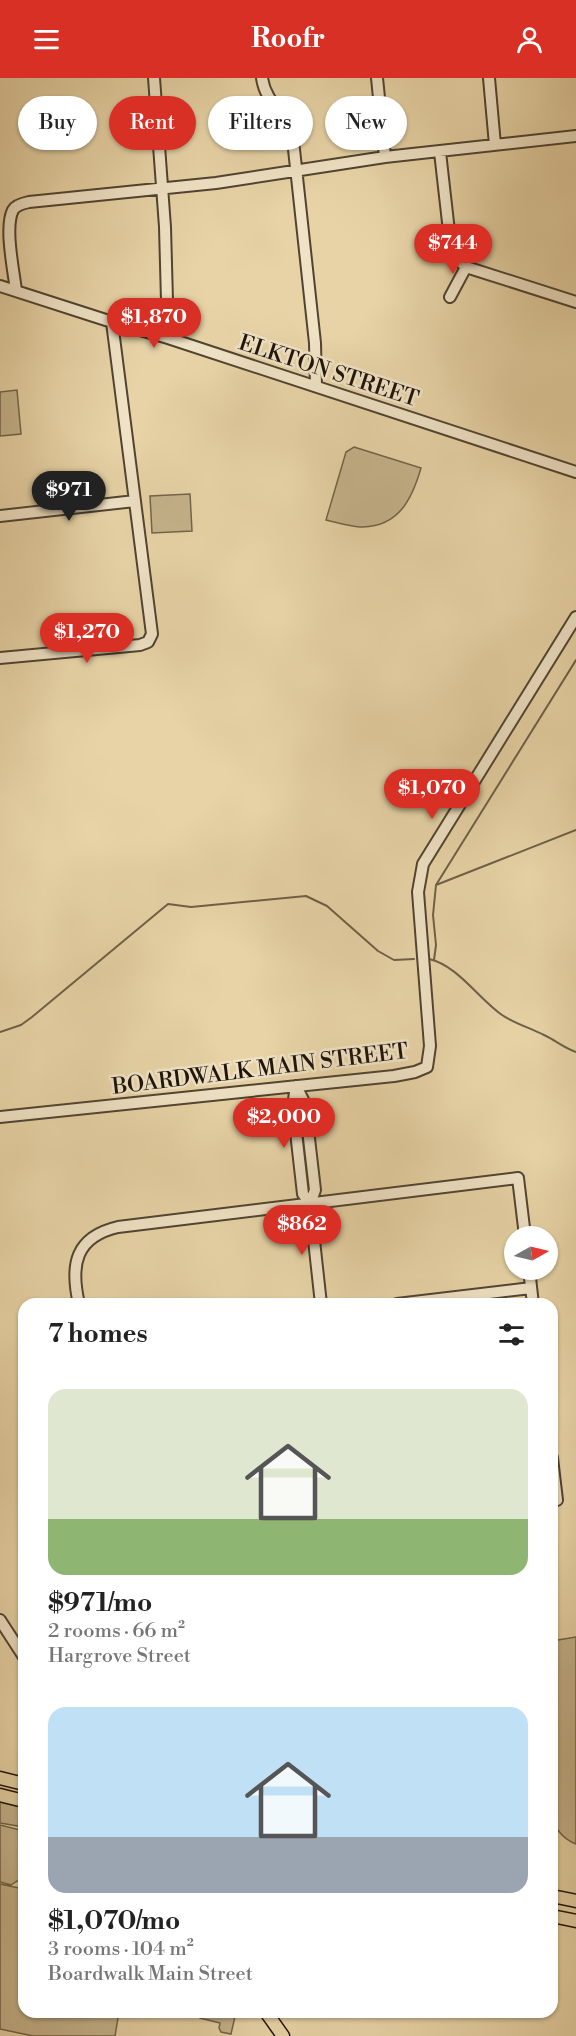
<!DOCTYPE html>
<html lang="en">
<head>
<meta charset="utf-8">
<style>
	:root { --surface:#fff; --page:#f2f2f2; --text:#222; --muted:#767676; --accent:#d93025 }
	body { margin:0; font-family:"Libre Bodoni",serif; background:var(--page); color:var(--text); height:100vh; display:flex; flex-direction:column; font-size:22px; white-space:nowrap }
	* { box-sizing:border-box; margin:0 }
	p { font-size:20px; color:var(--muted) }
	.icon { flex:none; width:33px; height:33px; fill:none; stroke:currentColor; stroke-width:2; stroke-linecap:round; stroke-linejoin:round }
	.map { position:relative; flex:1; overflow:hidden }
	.side { position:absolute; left:18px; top:1220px; width:540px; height:720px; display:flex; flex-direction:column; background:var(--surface); border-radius:18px; box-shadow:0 2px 4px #0004 }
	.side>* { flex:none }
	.banner { position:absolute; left:18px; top:18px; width:540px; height:54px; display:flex; gap:12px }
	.needle { width:39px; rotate:82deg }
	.controls { position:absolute; left:504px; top:1148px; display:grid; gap:12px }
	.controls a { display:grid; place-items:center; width:54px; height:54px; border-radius:50%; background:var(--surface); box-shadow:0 2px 4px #0004; font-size:30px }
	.price { position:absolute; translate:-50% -51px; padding:0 14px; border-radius:21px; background:var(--accent); color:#fff; font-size:20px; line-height:39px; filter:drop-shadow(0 2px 3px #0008) }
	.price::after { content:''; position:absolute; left:50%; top:36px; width:18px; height:14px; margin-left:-9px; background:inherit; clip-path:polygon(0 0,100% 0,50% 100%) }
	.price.selected { background:#222; color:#fff }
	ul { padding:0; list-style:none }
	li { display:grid; align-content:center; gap:12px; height:318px; padding:0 30px }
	li span { display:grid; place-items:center; height:186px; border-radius:18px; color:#555 }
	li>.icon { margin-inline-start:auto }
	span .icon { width:108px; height:108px; fill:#fffc; stroke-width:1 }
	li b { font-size:26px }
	h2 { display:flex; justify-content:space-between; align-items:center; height:72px; padding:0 30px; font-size:26px }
	.pill { padding:0 21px; border-radius:27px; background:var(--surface); box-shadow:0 2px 4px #0004; font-size:21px; line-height:54px }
	.pill.selected { background:var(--accent); color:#fff }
	header { display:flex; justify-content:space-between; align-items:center; height:78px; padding:0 30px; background:var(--accent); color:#fff; font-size:27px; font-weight:800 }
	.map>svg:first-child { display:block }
</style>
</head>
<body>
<header><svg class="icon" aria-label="menu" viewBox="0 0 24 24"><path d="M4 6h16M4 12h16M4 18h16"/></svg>Roofr<svg class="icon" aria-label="person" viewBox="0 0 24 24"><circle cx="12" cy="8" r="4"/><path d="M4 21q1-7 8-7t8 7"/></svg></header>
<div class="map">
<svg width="576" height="1958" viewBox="0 0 576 1958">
	<rect width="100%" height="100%" fill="#e7d3a6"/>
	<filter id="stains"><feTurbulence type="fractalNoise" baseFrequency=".00333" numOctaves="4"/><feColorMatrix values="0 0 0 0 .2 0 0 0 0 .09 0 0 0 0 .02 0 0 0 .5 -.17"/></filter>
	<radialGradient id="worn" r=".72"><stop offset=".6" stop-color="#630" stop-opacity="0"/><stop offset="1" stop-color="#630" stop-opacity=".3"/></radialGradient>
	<path fill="#c5b38b" stroke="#72644a" stroke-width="1.5" d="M17 312 21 356 0 358V314Z
		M354 369 421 390C412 421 399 448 363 449 352 449 338 445 326 442L346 374Z
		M190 416 192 453 152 455 150 418Z
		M576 1559V1766C563 1761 556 1752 552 1740V1563Z
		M0 1724 24 1730V1749L0 1745Z
		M0 1747 24 1753V1804L17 1803 11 1807 0 1804Z
		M0 1806 24 1811V1934H119L115 1958H33L0 1951Z
		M199 1934 212 1936V1934H236L231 1956 221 1954 219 1950 220 1945 200 1940 197 1937Z"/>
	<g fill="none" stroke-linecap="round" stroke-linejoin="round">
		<path stroke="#6e6048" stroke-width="2" d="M436 807 576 752
			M429 881C457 887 479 921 502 937 514 945 530 950 544 957 555 962 564 970 576 974
			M434 882 436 867 433 837 436 807 576 582
			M0 954 21 947 32 939 168 826 191 829 306 818 327 828 378 873 394 882 414 881"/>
		<defs>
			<path id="minor" d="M154 0 165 149 168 260
				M262 0C265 22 282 34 292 53L315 265 316 308
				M377 0 385 79
				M489 0 495 67
				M440 74 450 162 456 180 466 189 576 224
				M0 208 112 244 168 260 576 394
				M16 213C14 194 4 149 13 132 16 127 24 125 29 124L216 105 385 79 576 58
				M450 219 466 189
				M0 438 135 423
				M0 580 140 567 148 564 152 556 112 244
				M296 1008 293 1028 303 1116 310 1126 321 1226
				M296 1008 305 1026 315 1112 310 1126
				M0 1039 394 998 415 994 427 989 430 968 418 814 423 786 576 539
				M529 1191 533 1226
				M79 1226C70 1187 75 1159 118 1149L518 1100 525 1158
				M397 1226 531 1210
				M552 1380 557 1422 552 1423
				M0 1542 24 1579"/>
			<path id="major" d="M0 1700 24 1706
				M0 1717 24 1723
				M552 1818 576 1823
				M552 1838 576 1843
				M266 1934 283 1958"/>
		</defs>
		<use href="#minor" stroke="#504431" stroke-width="14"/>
		<use href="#major" stroke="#1e140a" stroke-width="15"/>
		<use href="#minor" stroke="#efe2c5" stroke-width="10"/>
		<use href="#major" stroke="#e7d3a6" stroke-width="12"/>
	</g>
	<g text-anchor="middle" stroke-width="5" stroke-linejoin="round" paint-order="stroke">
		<g font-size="22" fill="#1e140a" stroke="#efe2c5">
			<text transform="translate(329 292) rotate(18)" y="8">ELKTON STREET</text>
			<text transform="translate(260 990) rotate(-7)" y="8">BOARDWALK MAIN STREET</text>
		</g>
	</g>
	<rect width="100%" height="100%" filter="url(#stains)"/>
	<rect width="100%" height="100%" fill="url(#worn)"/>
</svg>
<div class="controls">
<a><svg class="needle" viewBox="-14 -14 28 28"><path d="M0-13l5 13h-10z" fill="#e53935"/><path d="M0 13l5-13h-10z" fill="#767676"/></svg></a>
</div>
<b class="price" style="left:453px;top:197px">$744</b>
<b class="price" style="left:154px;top:271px">$1,870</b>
<b class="price selected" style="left:69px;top:444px">$971</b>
<b class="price" style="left:87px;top:586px">$1,270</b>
<b class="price" style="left:432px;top:742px">$1,070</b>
<b class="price" style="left:284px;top:1071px">$2,000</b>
<b class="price" style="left:302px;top:1178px">$862</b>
<div class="banner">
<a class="pill">Buy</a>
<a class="pill selected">Rent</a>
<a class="pill">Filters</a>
<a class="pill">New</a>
</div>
<section class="side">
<h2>7 homes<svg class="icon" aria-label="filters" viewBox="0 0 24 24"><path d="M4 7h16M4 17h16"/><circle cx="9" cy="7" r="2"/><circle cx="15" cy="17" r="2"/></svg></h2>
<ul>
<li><span style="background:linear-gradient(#dfe7d0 70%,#8fb573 0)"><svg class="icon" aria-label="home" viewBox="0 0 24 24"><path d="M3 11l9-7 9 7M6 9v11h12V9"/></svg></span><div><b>$971/mo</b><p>2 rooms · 66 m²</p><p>Hargrove Street</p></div></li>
<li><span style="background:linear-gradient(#bfe0f5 70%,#9aa5b1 0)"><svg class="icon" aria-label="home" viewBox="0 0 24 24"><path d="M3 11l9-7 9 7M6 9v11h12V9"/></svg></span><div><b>$1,070/mo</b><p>3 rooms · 104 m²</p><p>Boardwalk Main Street</p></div></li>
</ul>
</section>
</div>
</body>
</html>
